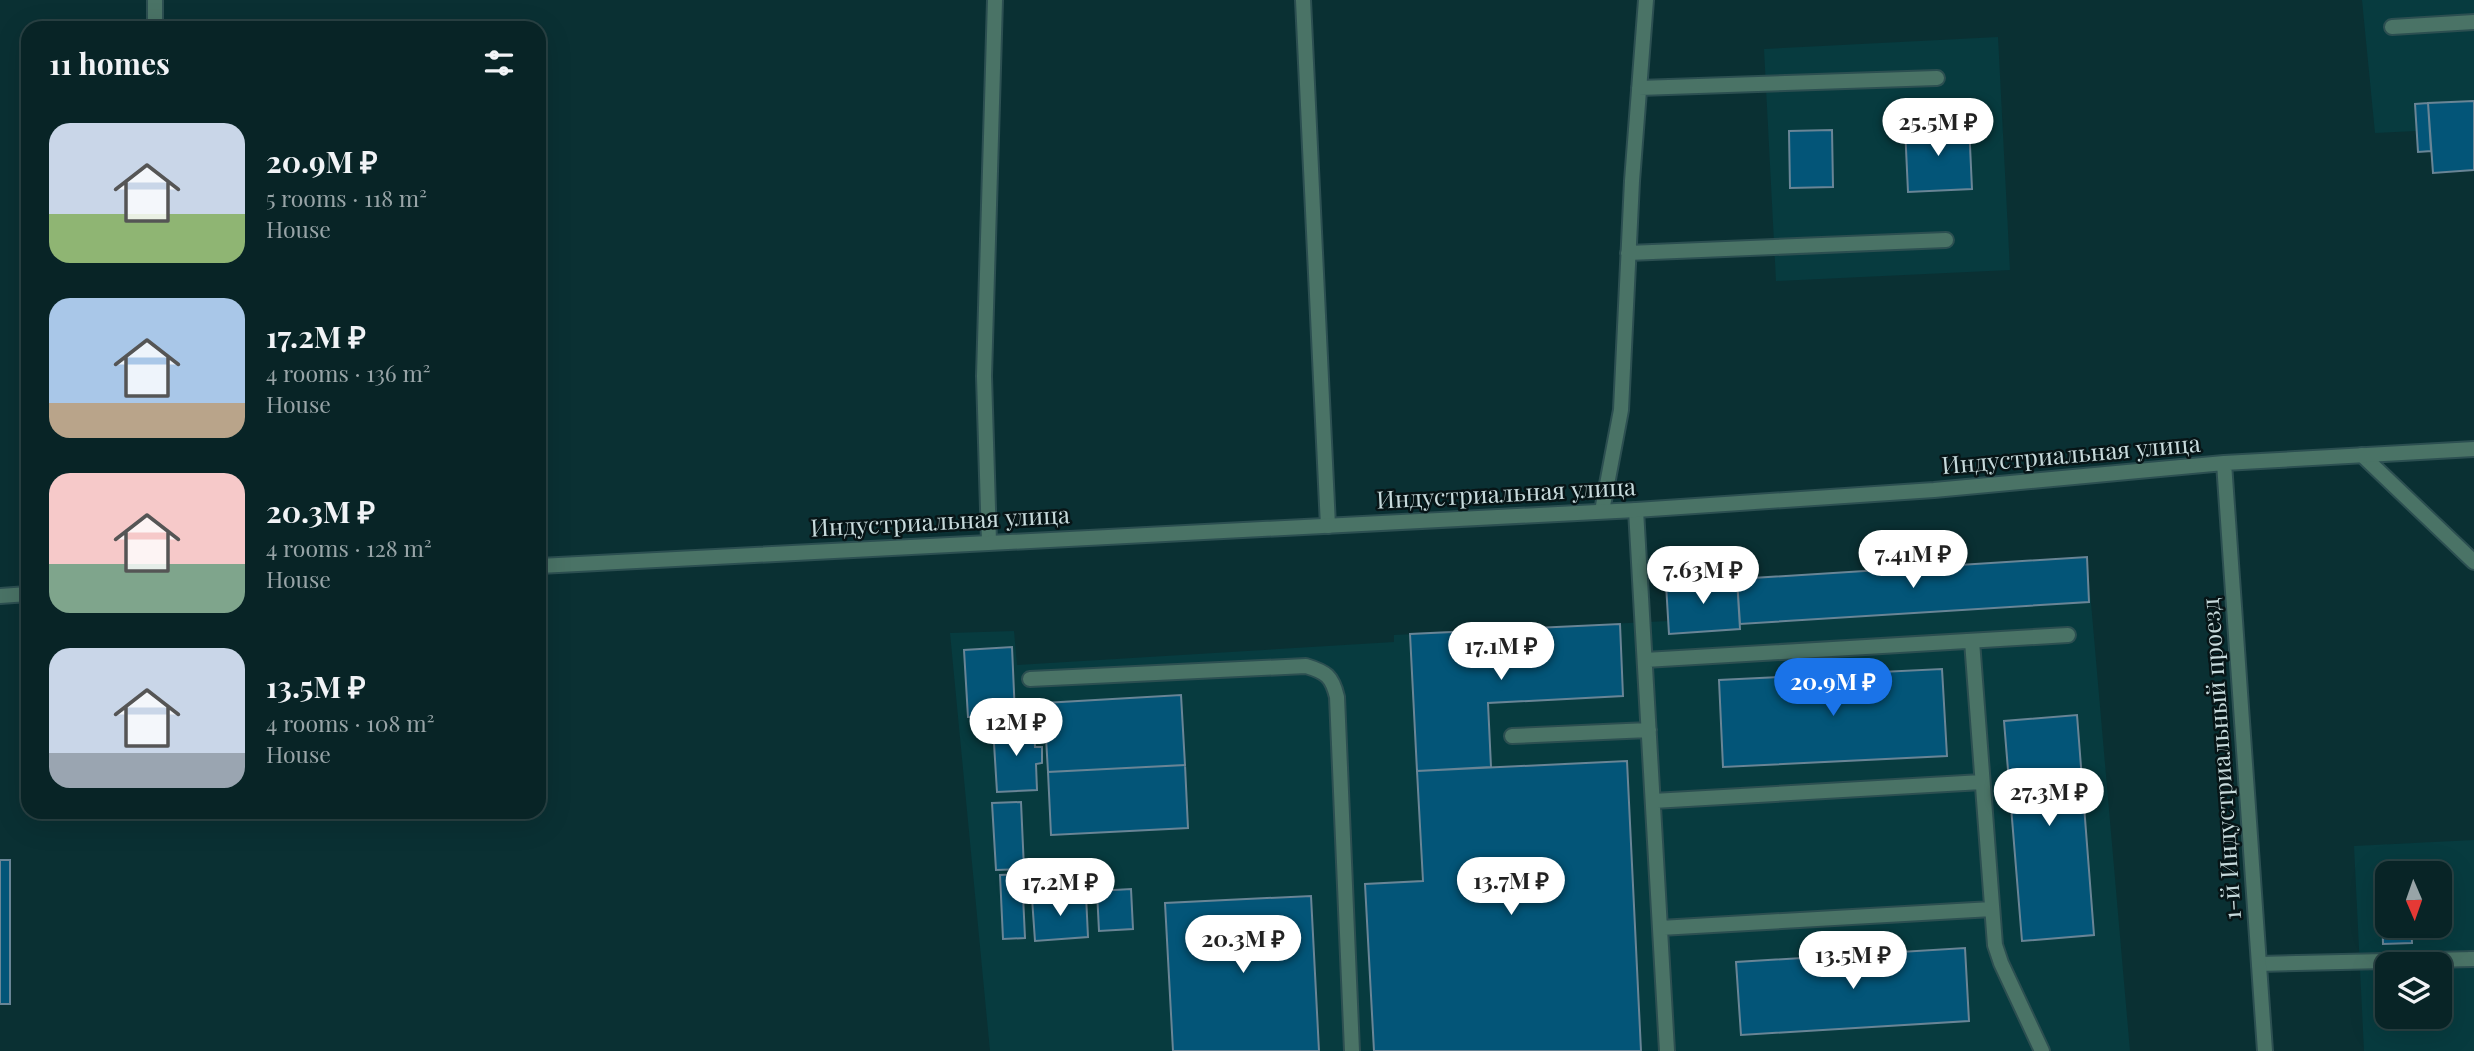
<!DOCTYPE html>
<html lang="en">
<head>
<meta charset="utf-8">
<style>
	:root { --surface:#082426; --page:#112c2e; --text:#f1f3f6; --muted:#98a4a7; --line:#294143; --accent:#1a73e8 }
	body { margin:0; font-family:"Playfair Display",serif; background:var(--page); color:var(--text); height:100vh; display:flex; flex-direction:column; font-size:26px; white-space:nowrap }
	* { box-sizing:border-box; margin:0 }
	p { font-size:23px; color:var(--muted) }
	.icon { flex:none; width:38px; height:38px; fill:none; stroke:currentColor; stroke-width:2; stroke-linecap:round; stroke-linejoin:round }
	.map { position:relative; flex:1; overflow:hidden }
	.panel { position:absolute; left:21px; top:21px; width:525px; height:798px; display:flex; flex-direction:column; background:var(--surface); border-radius:21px; box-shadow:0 7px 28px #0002,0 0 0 2px var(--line) }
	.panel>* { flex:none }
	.needle { width:46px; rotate:178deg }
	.fabs { position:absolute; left:2375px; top:861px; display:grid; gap:14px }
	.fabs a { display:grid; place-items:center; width:77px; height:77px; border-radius:14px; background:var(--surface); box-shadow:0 7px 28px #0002,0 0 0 2px var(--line); font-size:35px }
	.price { position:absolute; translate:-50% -60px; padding:0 16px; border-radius:24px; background:#fff; color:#222; font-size:23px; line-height:46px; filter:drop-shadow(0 2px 4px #0008) }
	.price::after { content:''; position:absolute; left:50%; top:42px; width:21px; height:16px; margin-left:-10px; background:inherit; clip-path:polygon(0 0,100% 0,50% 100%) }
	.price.on { background:var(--accent); color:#fff }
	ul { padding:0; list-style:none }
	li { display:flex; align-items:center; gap:21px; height:175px; padding:0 28px }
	li span { display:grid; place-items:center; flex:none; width:196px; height:140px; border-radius:21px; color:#555 }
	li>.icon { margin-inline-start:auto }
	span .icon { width:84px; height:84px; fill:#fffc; stroke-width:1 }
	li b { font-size:30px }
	h2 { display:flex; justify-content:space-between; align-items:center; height:84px; padding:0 28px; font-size:30px }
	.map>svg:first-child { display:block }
</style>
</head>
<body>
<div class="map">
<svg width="2474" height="1051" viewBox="0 0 2474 1051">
	<rect width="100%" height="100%" fill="#0a3033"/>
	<path fill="#073b3f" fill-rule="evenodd" d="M2362 0H2474V170L2433 173 2431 152H2418L2416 131 2375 133Z
		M1998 37 2010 270 1776 281 1764 49Z
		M2087 557 2130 1051H990L950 633 1014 631 1017 665 1394 642V635L1668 621 1737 579Z
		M2474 840V1051H2364L2354 846ZM2387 873H2440V926H2387ZM2387 964H2440V1017H2387Z"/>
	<path fill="#035578" stroke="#698596" stroke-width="2" d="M2474 101V170L2433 173 2428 103Z
		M2428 103 2431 151 2418 152 2415 104Z
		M1969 124 1972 189 1908 192 1905 127Z
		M1832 130 1833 187 1790 188 1789 131Z
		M2087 557 2089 602 1740 624 1737 579Z
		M1737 579 1740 629 1669 634 1666 584Z
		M1620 624 1623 696 1488 703 1491 767 1417 771 1410 634Z
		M1012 647 1015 715 968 717 964 650Z
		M1942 669 1947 756 1723 767 1719 680Z
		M1181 695 1185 765 1048 772 1044 703Z
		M2077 715 2094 935 2022 941 2004 721Z
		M1034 725 1035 747H1042V763L1036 764 1037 790 997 792 993 727Z
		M1627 761 1641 1051H1374L1365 884 1423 881 1417 771Z
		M1185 765 1188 828 1051 835 1048 772Z
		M1021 802 1024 869 996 870 992 803Z
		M0 860H10V1004H0Z
		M1022 874 1025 938 1003 939 1000 875Z
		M1131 889 1133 929 1099 931 1097 891Z
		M1086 895 1088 937 1035 941 1032 898Z
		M1311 896 1319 1051H1173L1165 903Z
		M2382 905H2387V926H2411L2412 943 2383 944Z
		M1965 948 1969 1021 1741 1035 1736 962Z"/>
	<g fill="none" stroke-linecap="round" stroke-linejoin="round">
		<defs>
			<path id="lane" d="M1303 0 1328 526
				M2392 27 2474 22
				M155 28V0
				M1639 88 1937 78
				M1628 253 1946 240
				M2362 455 2474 562
				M1636 510 1667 1051
				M1602 511 1621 410 1632 181 1646 0
				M989 542 984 376 995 0
				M1972 641 1995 945 2001 963 2042 1051
				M1645 660 2068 635
				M1030 679 1306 666C1326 672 1332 676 1337 697L1352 1051
				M1512 736 1649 730
				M1653 801 1982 782
				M1660 928 1992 909
				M2259 964 2474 959"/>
			<path id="street" d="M2224 463 2265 1051
				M539 566 1636 510 1934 490 2224 463 2474 449
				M0 596 28 594"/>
		</defs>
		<use href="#lane" stroke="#2c4f51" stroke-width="18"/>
		<use href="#street" stroke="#2c4f51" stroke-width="18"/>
		<use href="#lane" stroke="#4a7366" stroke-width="14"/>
		<use href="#street" stroke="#4a7366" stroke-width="14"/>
	</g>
	<g text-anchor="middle" stroke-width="5" stroke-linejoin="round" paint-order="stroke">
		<g font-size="24" fill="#c7dadc" stroke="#071517">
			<text transform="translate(2071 455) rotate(-5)" y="8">Индустриальная улица</text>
			<text transform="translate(1506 494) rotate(-3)" y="8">Индустриальная улица</text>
			<text transform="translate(940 522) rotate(-3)" y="8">Индустриальная улица</text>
			<text transform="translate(2222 759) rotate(-94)" y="8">1-й Индустриальный проезд</text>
		</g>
	</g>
</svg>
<div class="fabs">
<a><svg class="needle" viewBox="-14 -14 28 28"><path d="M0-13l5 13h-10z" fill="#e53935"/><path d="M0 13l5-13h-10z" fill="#98a4a7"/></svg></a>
<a><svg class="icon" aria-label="layers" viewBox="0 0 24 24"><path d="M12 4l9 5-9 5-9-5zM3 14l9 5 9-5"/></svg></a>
</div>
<b class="price" style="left:1938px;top:158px">25.5M ₽</b>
<b class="price" style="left:1913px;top:590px">7.41M ₽</b>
<b class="price" style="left:1703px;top:606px">7.63M ₽</b>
<b class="price" style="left:1501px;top:682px">17.1M ₽</b>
<b class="price on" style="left:1833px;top:718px">20.9M ₽</b>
<b class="price" style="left:1016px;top:758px">12M ₽</b>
<b class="price" style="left:2049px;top:828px">27.3M ₽</b>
<b class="price" style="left:1511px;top:917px">13.7M ₽</b>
<b class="price" style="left:1060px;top:918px">17.2M ₽</b>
<b class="price" style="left:1243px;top:975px">20.3M ₽</b>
<b class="price" style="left:1853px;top:991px">13.5M ₽</b>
<section class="panel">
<h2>11 homes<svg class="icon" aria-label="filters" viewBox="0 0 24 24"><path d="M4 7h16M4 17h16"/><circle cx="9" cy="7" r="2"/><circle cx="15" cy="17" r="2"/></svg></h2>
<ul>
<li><span style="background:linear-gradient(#c9d6e8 65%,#8fb573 0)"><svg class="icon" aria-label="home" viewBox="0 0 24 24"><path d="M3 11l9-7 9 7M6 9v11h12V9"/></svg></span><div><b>20.9M ₽</b><p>5 rooms · 118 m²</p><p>House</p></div></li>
<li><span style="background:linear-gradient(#a9c7e8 75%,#b9a48a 0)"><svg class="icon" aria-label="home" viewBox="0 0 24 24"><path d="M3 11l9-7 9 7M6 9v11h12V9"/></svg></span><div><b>17.2M ₽</b><p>4 rooms · 136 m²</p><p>House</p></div></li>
<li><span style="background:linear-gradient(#f6c9c9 65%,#7fa58c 0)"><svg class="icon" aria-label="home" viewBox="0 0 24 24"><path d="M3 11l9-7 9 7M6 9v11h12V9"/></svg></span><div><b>20.3M ₽</b><p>4 rooms · 128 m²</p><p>House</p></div></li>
<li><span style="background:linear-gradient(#c9d6e8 75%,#9aa5b1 0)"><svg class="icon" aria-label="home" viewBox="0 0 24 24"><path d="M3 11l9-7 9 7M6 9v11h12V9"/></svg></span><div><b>13.5M ₽</b><p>4 rooms · 108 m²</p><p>House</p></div></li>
</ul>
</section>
</div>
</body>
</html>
